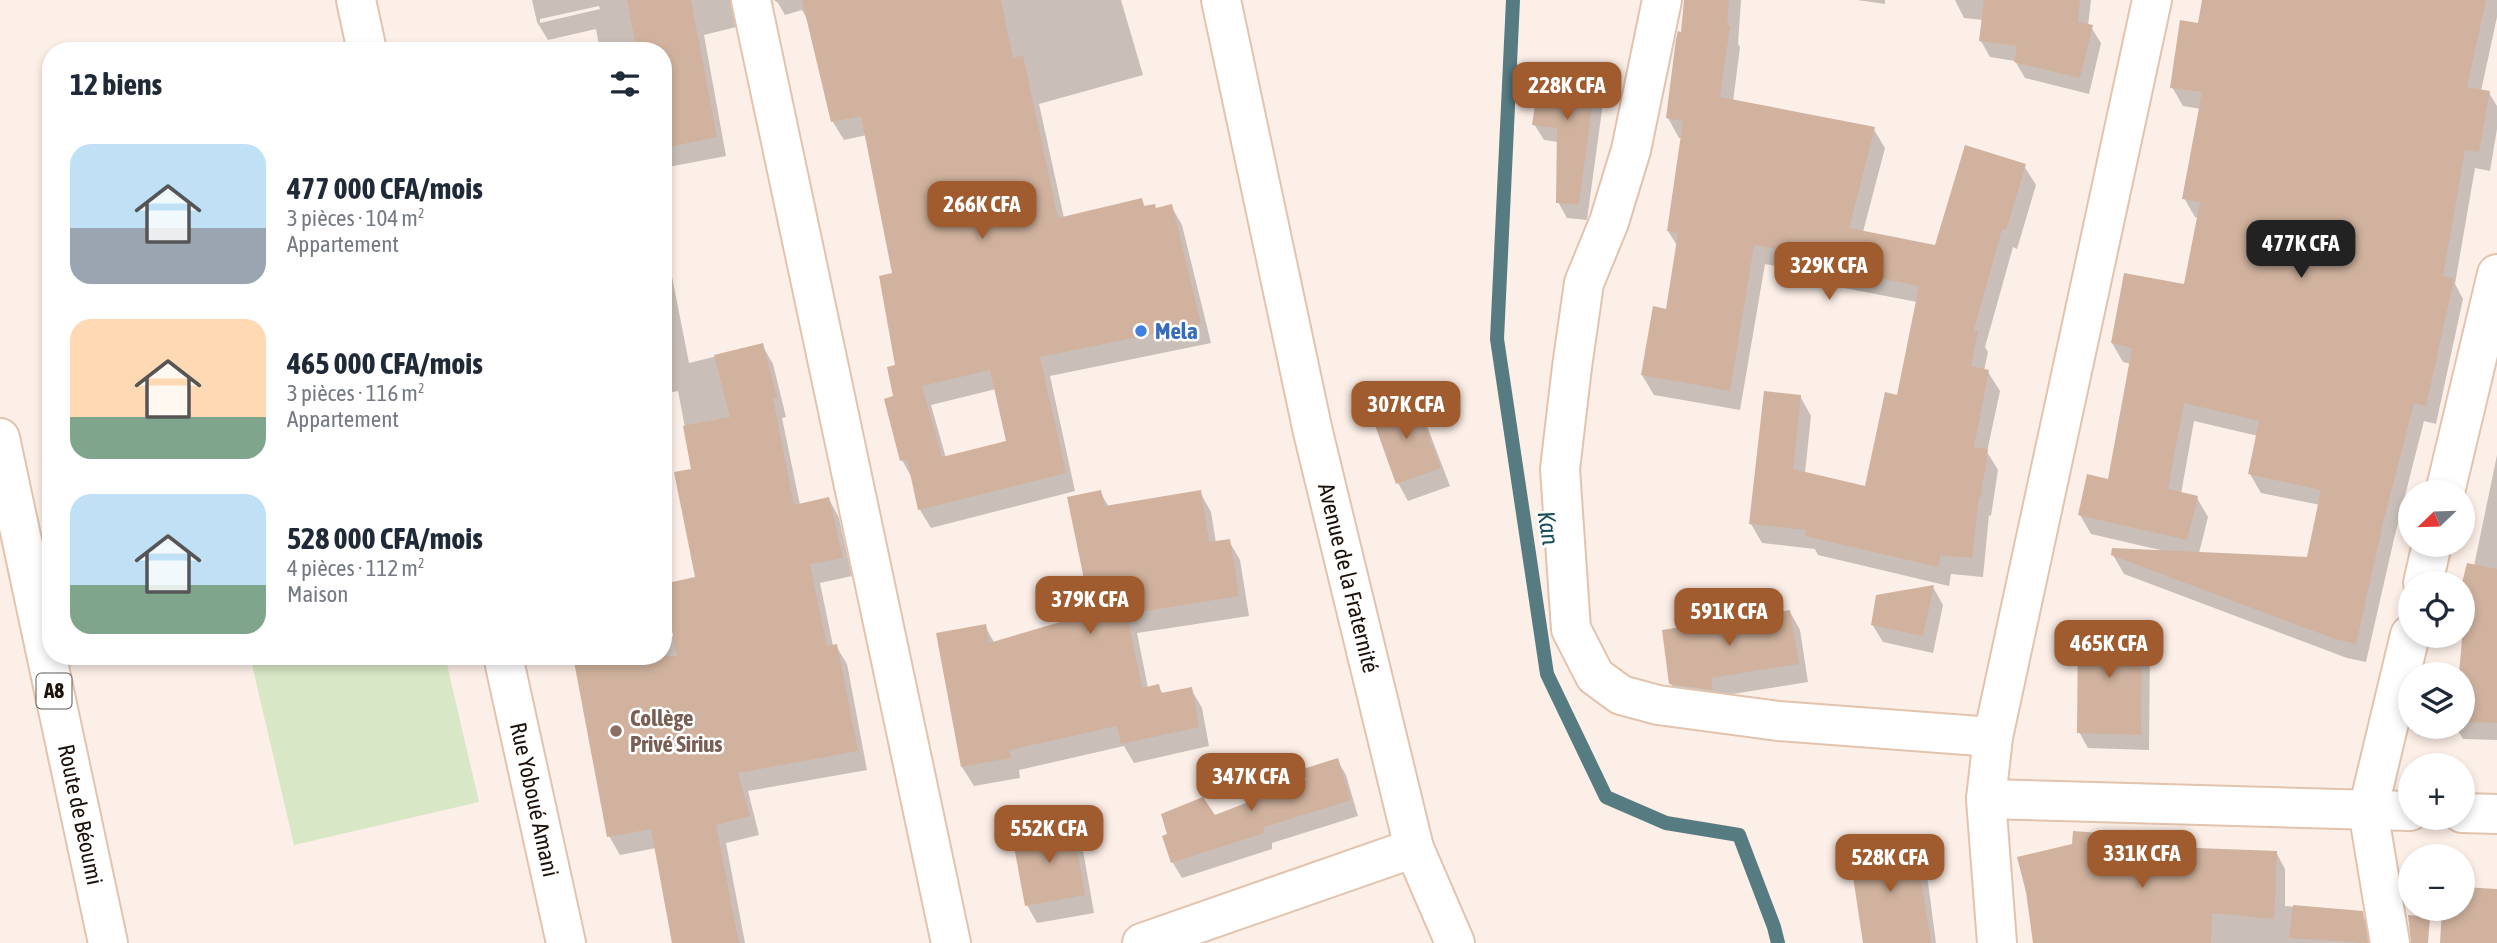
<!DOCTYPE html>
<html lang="fr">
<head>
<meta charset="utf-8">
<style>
	:root { --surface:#fff; --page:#f2f2f3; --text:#1f2937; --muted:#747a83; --accent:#a05c2e }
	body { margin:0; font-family:"Asap Condensed",sans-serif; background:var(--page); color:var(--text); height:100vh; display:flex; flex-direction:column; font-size:26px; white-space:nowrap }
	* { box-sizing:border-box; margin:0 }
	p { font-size:23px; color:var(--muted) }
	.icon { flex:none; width:38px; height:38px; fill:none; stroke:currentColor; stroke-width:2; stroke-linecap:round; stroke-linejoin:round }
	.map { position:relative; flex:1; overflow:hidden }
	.details { position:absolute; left:42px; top:42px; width:630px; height:623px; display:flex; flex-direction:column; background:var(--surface); border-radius:28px; box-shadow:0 4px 10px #0003 }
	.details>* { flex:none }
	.needle { width:46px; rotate:247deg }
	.buttons { position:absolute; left:2398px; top:480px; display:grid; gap:14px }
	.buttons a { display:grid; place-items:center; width:77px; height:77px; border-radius:50%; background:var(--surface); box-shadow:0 4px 10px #0003; font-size:35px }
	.price { position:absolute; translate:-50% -60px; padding:0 16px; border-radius:14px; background:var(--accent); color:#fff; font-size:23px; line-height:46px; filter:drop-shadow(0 2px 4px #0008) }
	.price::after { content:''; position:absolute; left:50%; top:42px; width:21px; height:16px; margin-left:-10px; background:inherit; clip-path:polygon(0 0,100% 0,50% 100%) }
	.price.on { background:#222; color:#fff }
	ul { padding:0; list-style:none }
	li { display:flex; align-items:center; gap:21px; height:175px; padding:0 28px }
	li span { display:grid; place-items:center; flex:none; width:196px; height:140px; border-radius:21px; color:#555 }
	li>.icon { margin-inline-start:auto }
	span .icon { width:84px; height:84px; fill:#fffc; stroke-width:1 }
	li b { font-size:30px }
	h2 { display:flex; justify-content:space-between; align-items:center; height:84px; padding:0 28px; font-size:30px }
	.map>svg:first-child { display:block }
</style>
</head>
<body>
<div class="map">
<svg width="2497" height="943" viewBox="0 0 2497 943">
	<rect width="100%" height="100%" fill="#fcefe7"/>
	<path fill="#d8e7c6" d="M250 656H445L479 802 294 845Z"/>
	<path fill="#0003" fill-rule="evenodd" d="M532 0H751L740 26 704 35 726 156 663 168V51H600L596 29 548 40 537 22ZM599 6 600 9 540 23V19Z
		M774 0H1121L1143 75 1039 104 1064 218 1141 200 1146 208 1157 209 1171 206 1182 225 1211 343 1050 376 1075 491 931 528 920 510 913 480 902 460 895 397 897 366 894 275 867 135 844 140 833 122 809 22 802 10 785 15 778 3ZM996 389 1008 442 946 458 931 405Z
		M1686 0H1741L1738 44 1740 47 1733 102 1873 128 1885 148 1863 232 1936 247 2024 166 2036 185 2017 249 2013 247 1985 347 1988 352 1984 371 1988 372 2000 391 1987 452 1998 470 1991 516 1989 515 1983 577 1951 574 1949 586 1818 555 1815 549 1762 543 1751 524 1800 396 1811 416 1805 473 1866 489 1898 397 1917 302 1839 287 1834 277 1765 264 1740 410 1654 395 1642 375 1667 311 1678 247 1668 231 1682 138H1679L1668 118 1683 34Z
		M1857 0H1885V4Z
		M1955 0H2091L2088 26 2091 27 2101 43 2089 94 2025 78 2015 61 1990 57 1981 41 1983 20 1964 18Z
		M2204 0H2497V17L2481 91 2489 93 2497 106V129L2490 171 2475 168 2455 284 2463 299 2436 424 2424 421 2394 539 2366 662 2347 658 2124 574 2113 555 2160 552V550L2091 534 2080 515 2110 481 2131 364 2123 362 2112 343 2185 286 2199 218 2195 217 2184 198 2201 109 2183 106 2172 87 2199 25ZM2194 421 2258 436 2250 474 2261 493 2320 505 2308 559 2199 553 2208 517 2197 498 2181 494Z
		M1596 72 1605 88 1587 220 1567 218 1558 202V142L1544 140 1534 124Z
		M663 231 689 363 762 345 773 364 786 417 782 418 800 505 829 499 839 518 852 576 820 583 833 646H836L847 664 867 770 748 791 759 835 726 843 745 943H674L656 848 620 855 609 836 663 656V638L675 636 697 578 693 470 678 391 663 394Z
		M1414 400 1424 418 1450 486 1408 501 1398 483 1373 415Z
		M2497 455V740L2463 739 2455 726H2462V674L2474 566Z
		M1100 492 1109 507 1200 492 1211 512 1216 543 1229 541 1240 560 1249 616 1137 633 1148 688 1158 686 1163 694 1191 689 1202 708 1209 746 1134 763 1124 746 1019 770 1020 778 974 786 962 767 938 635 985 626 995 644 1093 614Z
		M1933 587 1943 605 1933 653 1883 642 1872 624Z
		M1790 612 1800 630 1808 682 1682 702 1671 684Z
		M2141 630 2150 645 2149 750 2088 748 2079 732Z
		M1337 760 1346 775 1358 816 1272 843V849L1182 878 1173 863 1164 837 1309 781Z
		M1072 827 1082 845 1094 913 1037 923 1027 905Z
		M2141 838 2147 848 2276 852 2285 869V906L2361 913 2371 930 2373 943H2035Z
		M1914 842 1925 860 1936 943H1864Z"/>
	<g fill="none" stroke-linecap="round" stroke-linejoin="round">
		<path stroke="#567c82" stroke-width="14" d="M1513 0 1497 339 1547 674 1606 797 1666 823 1739 835 1774 927 1778 943"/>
	</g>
	<path fill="#d0b29e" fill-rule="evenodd" d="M627 0H691L717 137 663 148V51H637Z
		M802 0H1001L1013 58 1023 55 1058 218 1142 198 1144 206 1155 204 1156 208 1172 204 1201 324 1040 357 1066 473 918 510 907 459 900 461 884 399 893 396 887 367 895 365 879 276 892 273 861 116 831 122ZM990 370 1006 441 942 457 922 386Z
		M1684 0H1729L1727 26H1730L1720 97 1875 127 1849 228 1935 245 1965 145 2026 164 2006 230 2002 229 1974 330 1978 331 1971 366 1989 370 1974 447 1988 449 1981 497H1979L1972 558 1941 555 1938 567 1805 536 1806 530 1749 524 1764 391 1801 395 1793 469 1865 486 1885 392 1897 395 1919 286 1826 267 1828 259 1754 245 1730 391 1641 375 1653 306 1666 309 1678 233 1667 231 1683 121 1666 118 1676 39 1678 31 1681 32Z
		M1984 0H2080L2078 22 2093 25 2080 78 2014 62 2017 46 1979 41Z
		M2202 0H2486L2467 87 2490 91 2479 152 2465 150 2443 276 2454 279 2426 406 2414 403 2384 519 2356 644 2335 639 2111 555 2112 548 2307 557 2321 490 2248 474 2259 421 2184 403 2168 489 2198 496 2187 540 2078 515 2087 474 2108 479 2132 348 2111 343 2124 273 2184 284 2200 202 2182 199 2202 92 2170 88 2180 20 2198 23Z
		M1541 63 1597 70 1579 204 1556 203 1557 128 1532 125Z
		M763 343 777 398 773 399 794 505 829 497 843 558 810 564 827 646 837 644 858 751 738 773 750 816 716 825 739 943H672L651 829 607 837 573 656H677L663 584 695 577 674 472 691 469 683 426 730 417 714 355Z
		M1414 398 1441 468 1396 484 1371 414Z
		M1101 490 1105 506 1201 490 1209 542 1230 539 1239 596 1127 614 1142 688 1159 684 1161 693 1192 687 1199 727 1121 744 1117 726 1009 750 1011 758 961 767 936 633 986 624 989 643 1091 613 1067 497Z
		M2467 563 2497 569V723L2462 722V674H2459L2462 639V583Z
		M1934 585 1923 636 1871 625 1876 595Z
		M1790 610 1799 664 1711 678 1713 690 1669 684 1662 630Z
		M2078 623 2142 628 2141 735 2077 733Z
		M1338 758 1351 800 1264 827V833L1171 863 1162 836 1167 834 1161 814 1203 797 1215 815 1306 780 1303 769Z
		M1073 825 1085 895 1025 906 1012 836Z
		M2073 831 2142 836V846L2277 851 2274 919 2212 913 2211 943H2033L2026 892 2017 857 2072 844Z
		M1915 840 1931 943H1863L1849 850Z
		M2462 887 2497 889V943H2440L2442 908H2462Z
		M2293 905 2363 911 2368 943 2289 938Z
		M2408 915 2430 917 2428 943H2411Z"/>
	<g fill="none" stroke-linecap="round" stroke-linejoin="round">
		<defs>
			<g id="street">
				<path d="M356 0 367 51"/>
				<path d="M751 0 951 943"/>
				<path d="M1662 0 1631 150 1609 222 1584 283 1572 367 1560 469 1571 629 1595 676 1621 695 1658 705 1778 721 1993 737"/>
				<path d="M2445 492 2497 274"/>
				<path d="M2423 583 2432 544"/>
				<path id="s1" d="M503 656 566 943"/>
				<path d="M1986 799 2410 811"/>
				<path d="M2462 813 2497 814"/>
				<path d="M1142 943 1414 848"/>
				<path d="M1997 943 1986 799 1993 737 2152 0"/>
				<path d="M2390 943 2368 810 2410 635"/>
			</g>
			<g id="secondary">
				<path id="s2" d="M1221 0 1313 432 1414 848 1455 943"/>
			</g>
			<g id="primary">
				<path id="s3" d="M0 438 108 943"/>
			</g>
		</defs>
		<use href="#street" stroke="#e2c3ae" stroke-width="42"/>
		<use href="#secondary" stroke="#e2c3ae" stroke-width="42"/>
		<use href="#primary" stroke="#e2c3ae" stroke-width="42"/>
		<use href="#street" stroke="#fff" stroke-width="38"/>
		<use href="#secondary" stroke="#fff" stroke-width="38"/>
		<use href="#primary" stroke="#fff" stroke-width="38"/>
	</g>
	<circle fill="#3f7fe0" stroke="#fff" stroke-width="2.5" cx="1141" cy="331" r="7"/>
	<circle fill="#8d6e63" stroke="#fff" stroke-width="2.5" cx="616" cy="731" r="7"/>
	<g text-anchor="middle" stroke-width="5" stroke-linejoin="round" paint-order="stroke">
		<rect fill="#fff" stroke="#615954" stroke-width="2" x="36.5" y="673.5" width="35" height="35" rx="5"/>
		<g font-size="21" font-weight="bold" fill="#1d120b">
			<text x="54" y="698">A8</text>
		</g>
		<g font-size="23" font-weight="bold" fill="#366cbe" stroke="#fff" text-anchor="start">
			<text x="1155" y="339">Mela</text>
		</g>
		<g font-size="23" fill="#1d120b" stroke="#fff">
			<text dy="8" stroke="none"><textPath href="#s2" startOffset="592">Avenue de la Fraternité</textPath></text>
			<text dy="8" stroke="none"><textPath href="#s1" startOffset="147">Rue Yoboué Amani</textPath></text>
			<text dy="8" stroke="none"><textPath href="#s3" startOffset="385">Route de Béoumi</textPath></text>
		</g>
		<g font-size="23" font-weight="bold" fill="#785e54" stroke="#fff" text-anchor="start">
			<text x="630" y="726">Collège<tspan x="630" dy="26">Privé Sirius</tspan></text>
		</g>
		<g font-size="24" font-style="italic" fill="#194c56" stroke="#fff">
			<text transform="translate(1548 528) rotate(81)" y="8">Kan</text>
		</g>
	</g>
</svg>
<div class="buttons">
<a><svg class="needle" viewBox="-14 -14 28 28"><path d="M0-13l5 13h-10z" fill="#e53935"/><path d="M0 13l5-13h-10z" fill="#747a83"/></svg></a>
<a><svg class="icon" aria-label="locate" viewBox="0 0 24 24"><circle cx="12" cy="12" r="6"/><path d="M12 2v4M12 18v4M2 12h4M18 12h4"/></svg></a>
<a><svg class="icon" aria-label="layers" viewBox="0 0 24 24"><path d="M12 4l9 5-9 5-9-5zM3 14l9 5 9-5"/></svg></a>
<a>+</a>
<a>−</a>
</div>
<b class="price" style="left:1567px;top:122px">228K CFA</b>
<b class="price" style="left:982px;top:241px">266K CFA</b>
<b class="price on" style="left:2301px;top:280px">477K CFA</b>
<b class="price" style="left:1829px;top:302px">329K CFA</b>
<b class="price" style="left:1406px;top:441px">307K CFA</b>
<b class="price" style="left:1090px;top:636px">379K CFA</b>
<b class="price" style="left:1729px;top:648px">591K CFA</b>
<b class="price" style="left:2109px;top:680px">465K CFA</b>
<b class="price" style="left:1251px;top:813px">347K CFA</b>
<b class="price" style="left:1049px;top:865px">552K CFA</b>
<b class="price" style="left:2142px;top:890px">331K CFA</b>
<b class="price" style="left:1890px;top:894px">528K CFA</b>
<section class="details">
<h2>12 biens<svg class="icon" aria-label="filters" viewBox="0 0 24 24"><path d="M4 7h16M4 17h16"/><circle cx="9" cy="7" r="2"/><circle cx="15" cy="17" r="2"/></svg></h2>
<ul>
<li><span style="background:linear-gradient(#bfe0f5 60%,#9aa5b1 0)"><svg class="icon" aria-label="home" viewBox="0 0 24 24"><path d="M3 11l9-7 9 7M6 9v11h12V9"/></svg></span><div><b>477 000 CFA/mois</b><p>3 pièces · 104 m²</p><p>Appartement</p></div></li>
<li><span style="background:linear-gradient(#ffd9b3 70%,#7fa58c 0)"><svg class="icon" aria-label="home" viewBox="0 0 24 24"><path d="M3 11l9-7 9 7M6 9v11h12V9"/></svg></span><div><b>465 000 CFA/mois</b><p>3 pièces · 116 m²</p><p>Appartement</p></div></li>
<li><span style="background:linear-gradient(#bfe0f5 65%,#7fa58c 0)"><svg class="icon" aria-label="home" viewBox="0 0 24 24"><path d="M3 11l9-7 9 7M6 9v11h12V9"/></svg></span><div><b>528 000 CFA/mois</b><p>4 pièces · 112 m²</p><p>Maison</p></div></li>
</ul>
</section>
</div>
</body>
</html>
